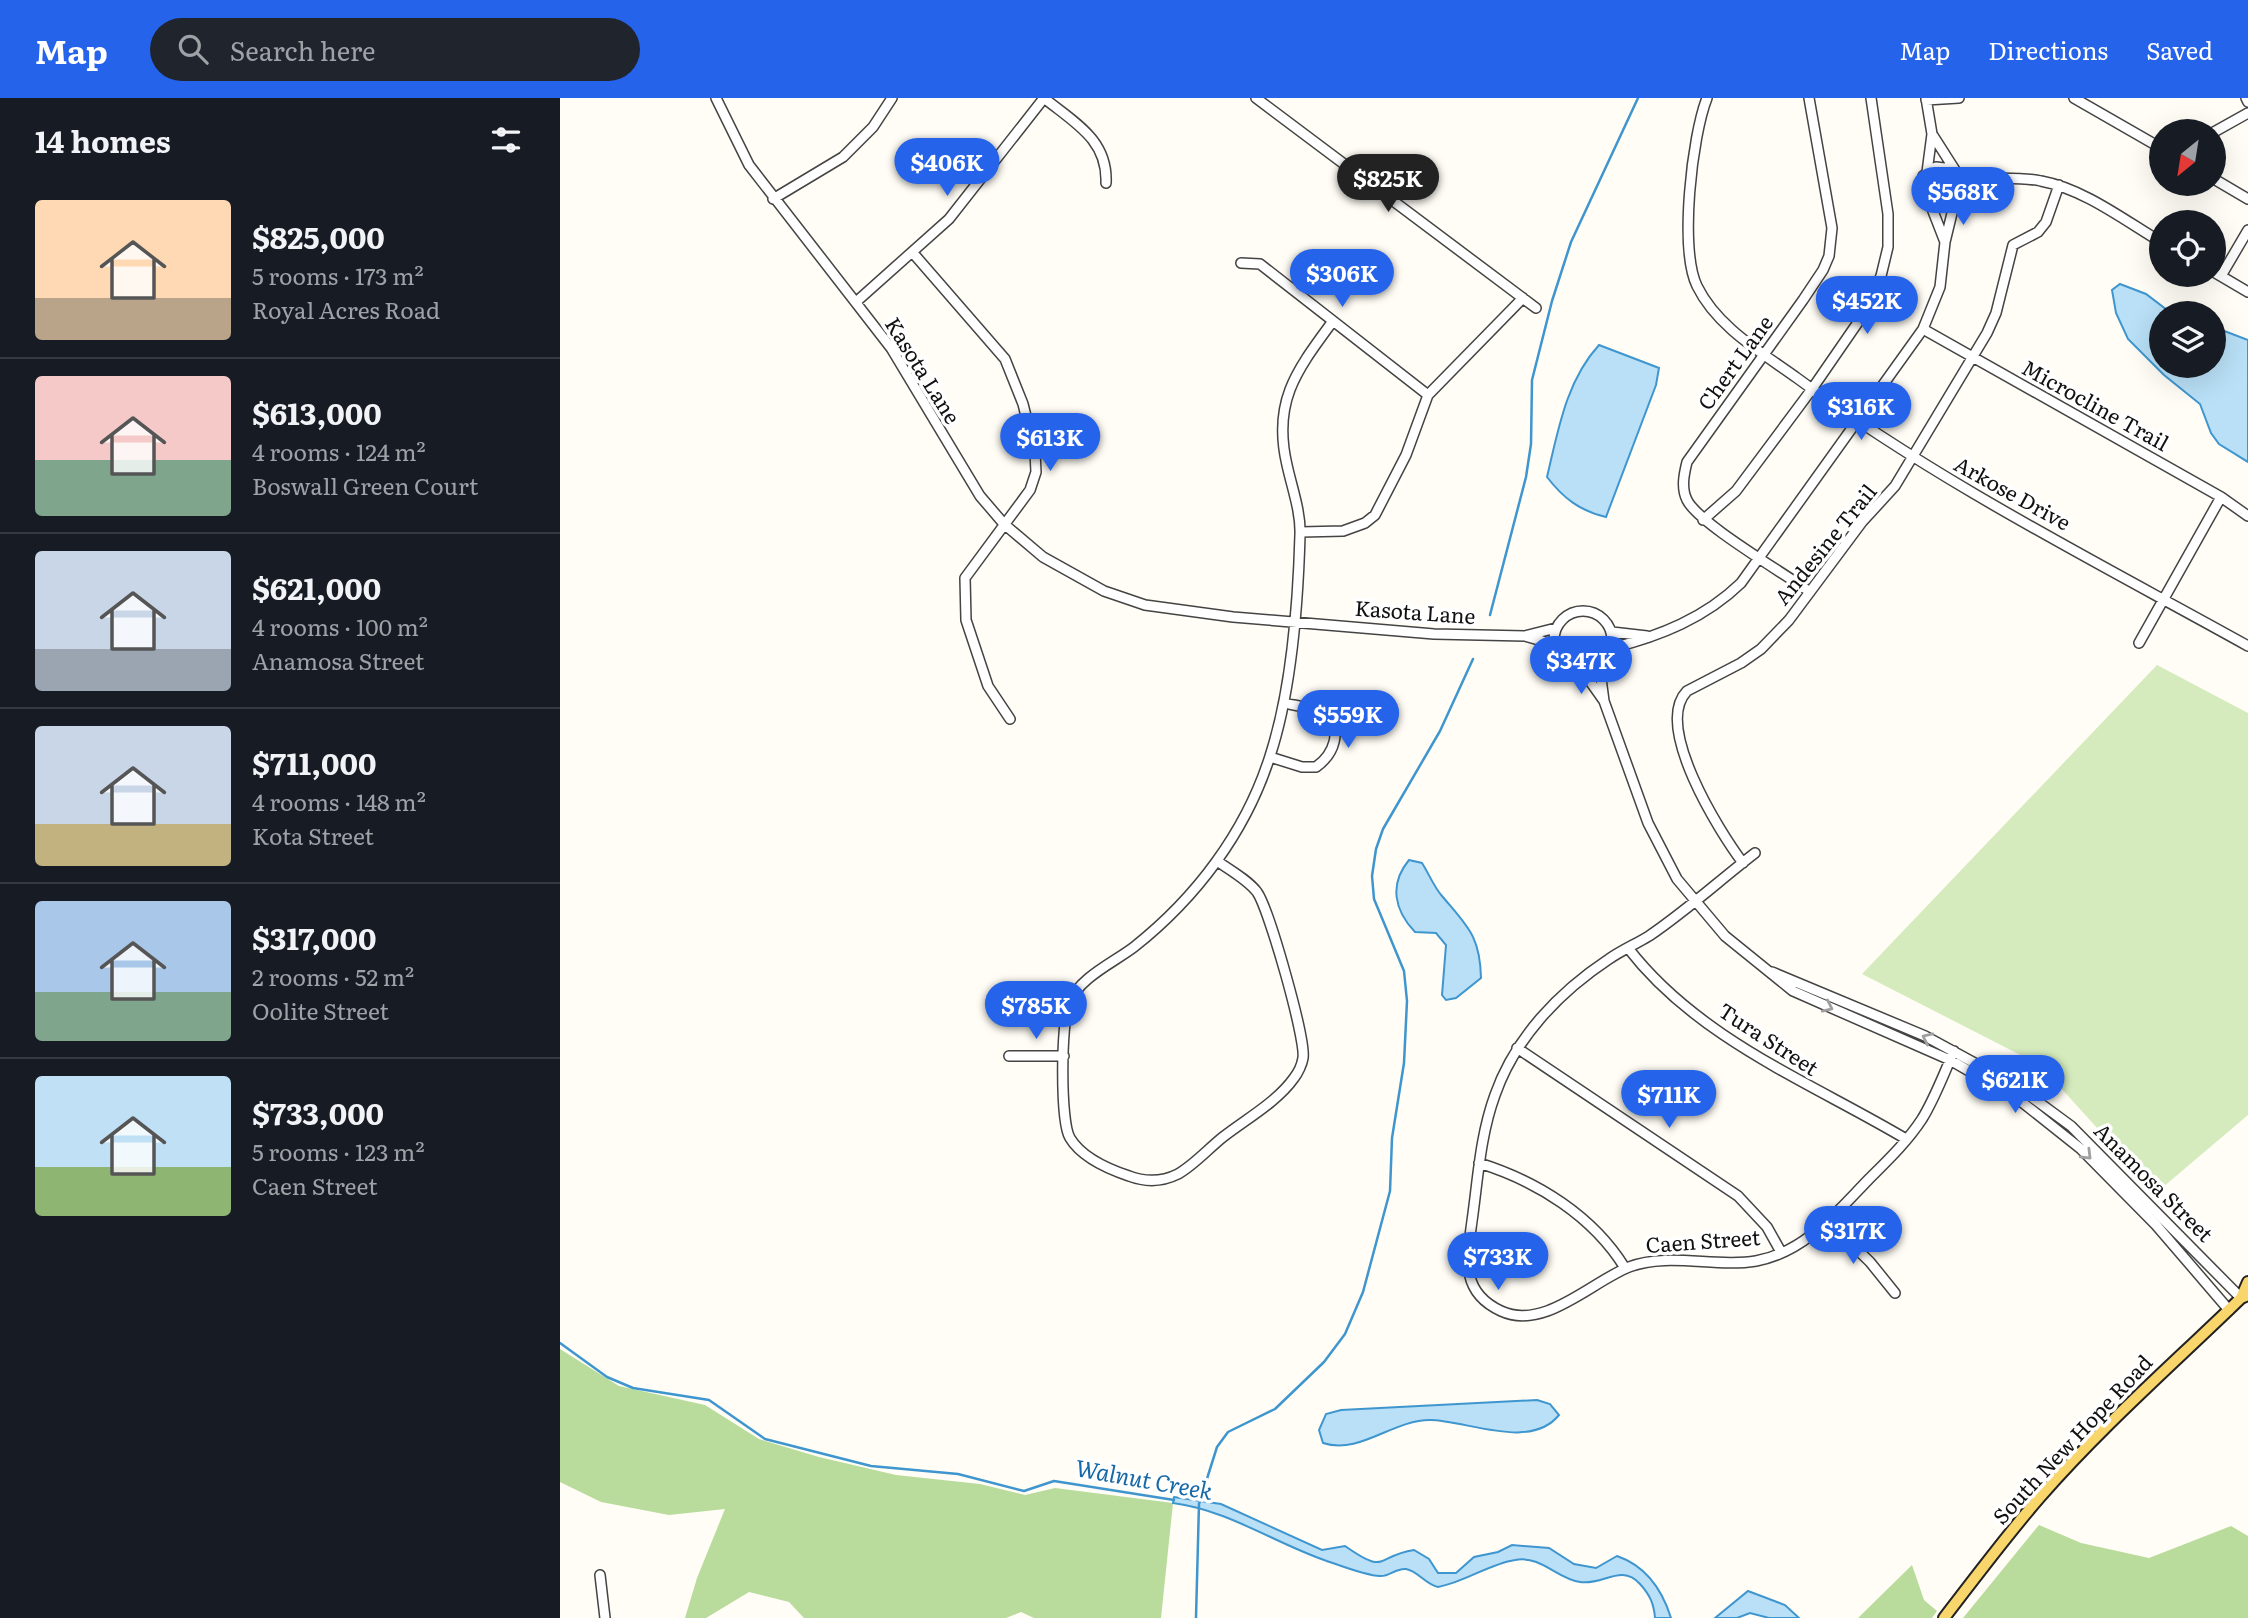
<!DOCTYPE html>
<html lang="en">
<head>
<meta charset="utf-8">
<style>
	:root { --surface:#171b24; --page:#20242c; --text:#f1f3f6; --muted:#9ea1a6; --line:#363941; --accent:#2563eb }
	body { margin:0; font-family:Literata,serif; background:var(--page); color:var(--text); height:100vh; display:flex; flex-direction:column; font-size:26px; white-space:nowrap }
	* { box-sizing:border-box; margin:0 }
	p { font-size:23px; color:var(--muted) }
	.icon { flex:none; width:38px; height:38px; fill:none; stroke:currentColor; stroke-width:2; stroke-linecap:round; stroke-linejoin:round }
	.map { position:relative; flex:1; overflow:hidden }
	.side { display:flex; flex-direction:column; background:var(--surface); width:560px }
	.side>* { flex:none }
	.needle { width:46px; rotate:210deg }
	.controls { position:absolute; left:1589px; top:21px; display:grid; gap:14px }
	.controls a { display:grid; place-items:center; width:77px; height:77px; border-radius:50%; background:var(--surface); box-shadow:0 7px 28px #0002; font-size:35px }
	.price { position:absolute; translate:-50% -60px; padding:0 16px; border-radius:24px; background:var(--accent); color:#fff; font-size:23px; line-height:46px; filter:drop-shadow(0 2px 4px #0008) }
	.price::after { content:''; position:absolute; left:50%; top:42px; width:21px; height:16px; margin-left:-10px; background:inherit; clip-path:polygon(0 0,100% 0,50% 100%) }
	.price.selected { background:#222; color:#fff }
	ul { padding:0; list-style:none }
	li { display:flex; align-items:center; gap:21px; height:175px; padding:0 35px }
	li+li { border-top:2px solid var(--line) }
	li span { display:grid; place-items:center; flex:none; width:196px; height:140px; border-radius:7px; color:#555 }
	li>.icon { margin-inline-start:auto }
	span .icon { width:84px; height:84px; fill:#fffc; stroke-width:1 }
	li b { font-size:30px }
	h2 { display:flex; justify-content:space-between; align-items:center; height:84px; padding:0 35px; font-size:30px }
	header { display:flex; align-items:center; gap:42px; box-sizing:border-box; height:98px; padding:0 35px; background:var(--accent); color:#fff }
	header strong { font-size:33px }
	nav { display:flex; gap:38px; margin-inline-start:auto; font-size:24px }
	.search { width:490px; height:63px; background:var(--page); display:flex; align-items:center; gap:18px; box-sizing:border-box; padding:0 24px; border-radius:38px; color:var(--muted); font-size:26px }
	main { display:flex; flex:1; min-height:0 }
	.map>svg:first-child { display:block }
</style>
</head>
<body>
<header>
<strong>Map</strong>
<div class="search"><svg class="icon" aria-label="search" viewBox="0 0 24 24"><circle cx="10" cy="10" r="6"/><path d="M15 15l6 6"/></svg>Search here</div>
<nav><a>Map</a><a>Directions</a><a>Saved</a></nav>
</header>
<main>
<section class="side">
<h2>14 homes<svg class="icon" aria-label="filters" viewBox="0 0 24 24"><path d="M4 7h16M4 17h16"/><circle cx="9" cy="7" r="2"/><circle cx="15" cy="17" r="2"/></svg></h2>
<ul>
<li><span style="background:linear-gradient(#ffd9b3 70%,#b9a48a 0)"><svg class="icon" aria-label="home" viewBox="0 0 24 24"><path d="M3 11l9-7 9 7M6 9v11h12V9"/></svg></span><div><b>$825,000</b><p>5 rooms · 173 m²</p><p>Royal Acres Road</p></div></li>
<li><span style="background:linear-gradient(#f6c9c9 60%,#7fa58c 0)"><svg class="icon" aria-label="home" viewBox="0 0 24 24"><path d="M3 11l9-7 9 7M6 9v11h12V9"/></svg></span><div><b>$613,000</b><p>4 rooms · 124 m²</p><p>Boswall Green Court</p></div></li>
<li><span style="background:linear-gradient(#c9d6e8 70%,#9aa5b1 0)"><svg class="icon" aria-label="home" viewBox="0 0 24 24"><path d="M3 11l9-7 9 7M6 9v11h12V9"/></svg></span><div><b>$621,000</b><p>4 rooms · 100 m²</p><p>Anamosa Street</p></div></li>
<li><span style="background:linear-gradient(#c9d6e8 70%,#c2b280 0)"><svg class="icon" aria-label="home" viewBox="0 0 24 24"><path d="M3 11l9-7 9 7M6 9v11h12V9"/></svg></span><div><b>$711,000</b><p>4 rooms · 148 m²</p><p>Kota Street</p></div></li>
<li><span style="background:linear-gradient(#a9c7e8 65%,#7fa58c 0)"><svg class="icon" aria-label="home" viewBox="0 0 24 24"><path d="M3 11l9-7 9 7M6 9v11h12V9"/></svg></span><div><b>$317,000</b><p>2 rooms · 52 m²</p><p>Oolite Street</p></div></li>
<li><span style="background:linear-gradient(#bfe0f5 65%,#8fb573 0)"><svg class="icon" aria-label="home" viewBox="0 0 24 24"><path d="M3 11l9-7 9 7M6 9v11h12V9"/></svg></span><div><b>$733,000</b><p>5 rooms · 123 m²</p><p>Caen Street</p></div></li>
</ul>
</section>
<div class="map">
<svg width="1688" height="1520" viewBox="0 0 1688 1520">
	<rect width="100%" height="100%" fill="#fffdf5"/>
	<path fill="#d5ebbd" d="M1597 567 1688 615V1017L1596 1095 1480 967 1302 876Z"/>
	<path fill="#b9dc9c" d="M0 1251 59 1288 145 1307 199 1341 259 1359 336 1377 420 1386 465 1397 495 1390 613 1405 601 1520H474L461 1514 446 1520H244L229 1504 189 1494 146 1520H125L137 1480 165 1411 109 1417 41 1404 0 1384Z
		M1479 1427 1521 1445 1589 1460 1671 1428 1688 1438V1520H1403Z
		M1352 1467 1364 1502 1377 1513 1372 1520H1298Z"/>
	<path fill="#b9e0f7" stroke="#3f96cf" stroke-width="2" d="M1560 186 1586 196 1611 215H1601V268H1654V229L1688 242V364L1659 346 1651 335 1640 306 1604 277 1568 241 1556 215 1552 192Z
		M1039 247 1099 270 1096 287 1046 419C1020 413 1003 400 987 379 998 333 1006 283 1039 247Z
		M849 762 862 765C869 776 874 789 882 798 908 829 920 838 921 880L896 900 886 902 882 897 886 847 876 835 855 834C834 812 829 786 849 762Z
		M977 1302 990 1306 999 1317C970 1353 906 1322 870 1322 832 1322 800 1357 763 1345L759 1332 766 1316 781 1312Z
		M614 1399 661 1406 762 1452 785 1448C828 1478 815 1458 854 1452L869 1461 878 1475H896L914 1459 938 1454 952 1447 989 1450 1014 1466 1036 1470 1057 1458C1086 1468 1102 1491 1111 1520H1095C1094 1506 1090 1497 1080 1486 1061 1465 1043 1488 1020 1484 997 1481 981 1457 955 1462 929 1466 905 1484 878 1489 865 1486 858 1473 846 1471 836 1470 830 1478 821 1478 809 1479 776 1466 764 1462 713 1444 667 1412 613 1405Z
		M1188 1493 1225 1507 1239 1520H1209L1190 1515 1177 1520H1155Z"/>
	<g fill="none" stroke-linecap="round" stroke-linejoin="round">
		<path stroke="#3f96cf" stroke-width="2.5" d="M930 517 966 379 971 346 972 282 992 203 1011 144 1078 0
			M0 1245 47 1279 73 1290 149 1302 205 1341 311 1368 398 1376 464 1393 494 1383 614 1402
			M636 1520 639 1406 657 1349 668 1334 715 1311 764 1264 785 1236 803 1194 830 1093 832 1040 844 965 847 903 844 873 814 801 812 778 816 751 823 731 880 633 913 561"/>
		<defs>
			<path id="minor" d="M156 0 189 67 331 250 420 398 444 426 483 459 544 493 585 507 673 519 874 536 965 538 993 546
				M484 0C515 25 548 42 546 85
				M696 0 976 210
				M1147 0C1132 38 1119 151 1137 188 1157 229 1201 254 1237 280 1378 384 1535 463 1688 548
				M1249 0 1272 130 1269 158 1263 172 1243 202 1127 364C1124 376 1121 390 1127 402 1138 425 1224 475 1250 494
				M1366 0 1372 36 1367 74
				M1514 0 1601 50
				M1686 0 1688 4
				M1366 2 1399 0
				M1654 34 1688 15
				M1372 36 1400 80 1402 93 1398 103 1389 109 1371 108 1360 95 1363 78 1376 69 1392 71
				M1396 75C1424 84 1453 77 1481 83 1524 91 1564 122 1601 144
				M1654 81 1688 101
				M1400 99 1435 81
				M213 101 283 59 313 29 332 0
				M1371 108 1385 144
				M353 155 445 261 463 306 475 354 476 374 470 392 405 480 406 522 428 588 450 621
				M681 165 700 166 868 297
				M1654 174 1688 194
				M1661 178 1688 132
				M296 204 389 121 484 0
				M1363 231 1661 399 1688 418
				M1143 422 1176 393 1252 291 1303 217 1321 178 1328 149V116L1311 0
				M741 434 783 433 805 425 815 417 846 357 868 297 963 200
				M994 542a29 29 0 1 1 58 0a29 29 0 1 1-58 0Z
				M1052 534 1087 538
				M965 538 996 530
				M1579 545 1661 399
				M1052 550C1100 538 1145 520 1181 485L1363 231 1380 189 1385 144 1394 107
				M1039 565 1044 603 1088 725 1117 781 1165 838 1233 893 1390 962 1458 1001 1521 1051 1596 1127 1669 1212
				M1022 572 1044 603
				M710 659 742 669H756C773 657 785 631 763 616 753 609 736 608 724 605
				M1195 755C1160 782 1126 813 1089 838 1076 846 1062 852 1049 861 999 894 955 940 935 997 920 1038 918 1081 912 1123 907 1161 900 1194 941 1213 984 1233 1031 1184 1069 1169 1108 1154 1156 1170 1196 1163 1245 1154 1276 1115 1308 1082 1327 1063 1347 1044 1362 1021 1375 1000 1384 975 1394 953
				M657 763C670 772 688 782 697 794 709 811 746 941 743 960 742 966 738 975 734 980 717 1004 686 1021 663 1039 648 1051 634 1067 618 1076 602 1084 585 1084 569 1078 548 1071 522 1060 510 1040 500 1024 501 923 509 905 520 879 553 865 574 849 636 800 686 734 710 658 732 591 738 508 740 437 741 414 732 390 727 367 712 303 737 272 773 223
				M1183 765C1159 733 1093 628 1127 593L1181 565 1201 551 1229 522 1302 424 1335 388 1427 235 1436 215 1453 147 1478 134 1486 124 1499 87
				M1068 850C1138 941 1250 984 1346 1041
				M1212 874 1365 938 1455 987 1511 1028 1681 1200
				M957 950 1178 1098 1207 1129 1221 1154
				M449 958H504
				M919 1065C977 1083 1033 1118 1065 1170
				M1269 1124 1310 1164 1335 1195
				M40 1477 45 1520"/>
			<path id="major" d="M1681 1200 1688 1184
				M1384 1520C1415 1480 1446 1438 1480 1399 1542 1328 1613 1266 1681 1200L1688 1197"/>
		</defs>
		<use href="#minor" stroke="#444" stroke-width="12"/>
		<use href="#major" stroke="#222" stroke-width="14"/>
		<use href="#minor" stroke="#fff" stroke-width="9"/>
		<use href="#major" stroke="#f9d66b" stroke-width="10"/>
	</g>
	<defs><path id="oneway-chevron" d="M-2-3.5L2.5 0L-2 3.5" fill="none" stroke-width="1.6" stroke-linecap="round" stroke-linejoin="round" transform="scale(1.75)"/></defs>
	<g stroke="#a0a0a0">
		<use href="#oneway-chevron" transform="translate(1268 909) rotate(25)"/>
		<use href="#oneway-chevron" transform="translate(1367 940) rotate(-155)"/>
		<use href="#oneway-chevron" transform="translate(1527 1057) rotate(45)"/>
	</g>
	<g text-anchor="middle" stroke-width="7" stroke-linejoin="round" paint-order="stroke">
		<g font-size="21" fill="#111" stroke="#fff">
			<text transform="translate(1176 265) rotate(-54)" y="7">Chert Lane</text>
			<text transform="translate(362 273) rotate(58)" y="7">Kasota Lane</text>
			<text transform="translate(1535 308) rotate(29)" y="7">Microcline Trail</text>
			<text transform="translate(1452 396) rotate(29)" y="7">Arkose Drive</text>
			<text transform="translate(1266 447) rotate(-51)" y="7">Andesine Trail</text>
			<text transform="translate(855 515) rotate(4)" y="7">Kasota Lane</text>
			<text transform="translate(1208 942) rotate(33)" y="7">Tura Street</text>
			<text transform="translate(1593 1085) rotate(45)" y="7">Anamosa Street</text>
			<text transform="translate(1143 1144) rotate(-4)" y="7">Caen Street</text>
			<text transform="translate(1513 1342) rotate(-47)" y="7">South New Hope Road</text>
		</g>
		<g font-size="23" font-style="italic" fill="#1768a6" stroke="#fff">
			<text transform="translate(584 1382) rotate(10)" y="8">Walnut Creek</text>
		</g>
	</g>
</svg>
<div class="controls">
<a><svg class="needle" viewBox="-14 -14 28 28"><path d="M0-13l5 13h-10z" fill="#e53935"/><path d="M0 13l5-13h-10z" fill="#9ea1a6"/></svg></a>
<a><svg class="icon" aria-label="locate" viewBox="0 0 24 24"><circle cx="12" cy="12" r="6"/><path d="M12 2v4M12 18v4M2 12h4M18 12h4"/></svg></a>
<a><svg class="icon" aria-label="layers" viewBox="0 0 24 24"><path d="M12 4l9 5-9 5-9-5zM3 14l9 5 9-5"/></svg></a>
</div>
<b class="price" style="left:387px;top:100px">$406K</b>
<b class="price selected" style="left:828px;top:116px">$825K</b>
<b class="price" style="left:1403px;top:129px">$568K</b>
<b class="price" style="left:782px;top:211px">$306K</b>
<b class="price" style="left:1307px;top:238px">$452K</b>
<b class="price" style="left:1301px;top:344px">$316K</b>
<b class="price" style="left:490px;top:375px">$613K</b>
<b class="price" style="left:1021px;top:598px">$347K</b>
<b class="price" style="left:788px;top:652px">$559K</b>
<b class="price" style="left:476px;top:943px">$785K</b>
<b class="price" style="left:1455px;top:1017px">$621K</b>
<b class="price" style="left:1109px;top:1032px">$711K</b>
<b class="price" style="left:1293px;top:1168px">$317K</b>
<b class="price" style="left:938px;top:1194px">$733K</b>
</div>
</main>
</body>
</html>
